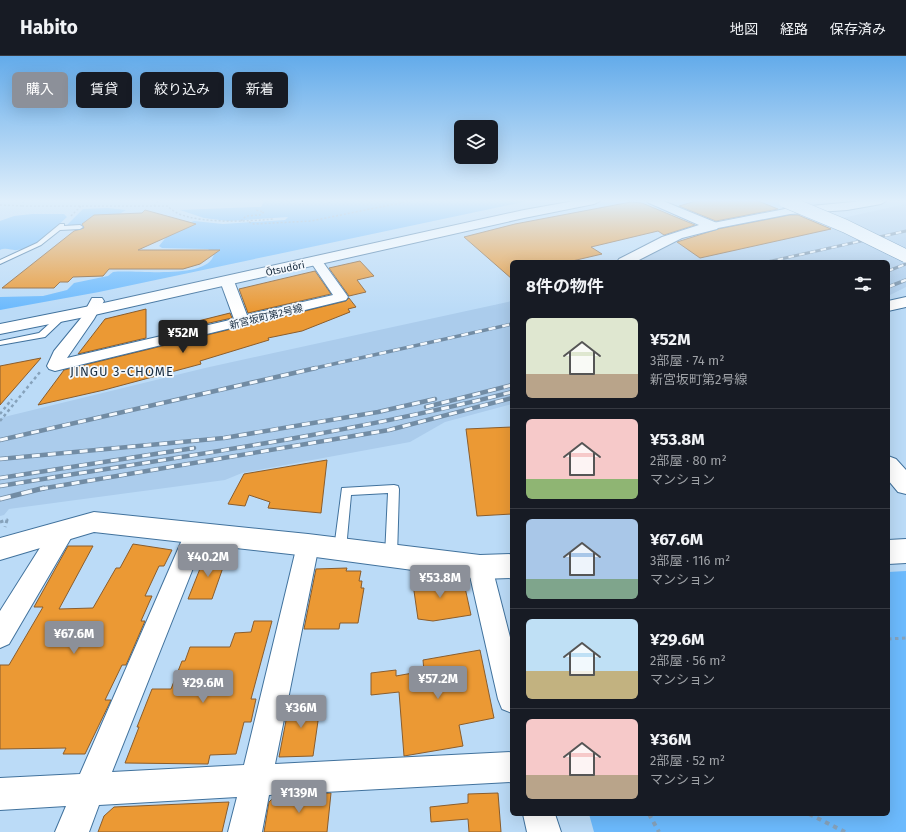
<!DOCTYPE html>
<html lang="ja">
<head>
<meta charset="utf-8">
<style>
	:root { --surface:#171b24; --page:#242831; --text:#f1f3f6; --muted:#9ea1a6; --line:#363941; --accent:#8c9099 }
	body { margin:0; font-family:"Fira Sans","Noto Sans JP",sans-serif; background:var(--page); color:var(--text); height:100vh; display:flex; flex-direction:column; font-size:15px; white-space:nowrap }
	* { box-sizing:border-box; margin:0 }
	p { font-size:13px; color:var(--muted) }
	.icon { flex:none; width:22px; height:22px; fill:none; stroke:currentColor; stroke-width:2; stroke-linecap:round; stroke-linejoin:round }
	.map { position:relative; flex:1; overflow:hidden }
	.details { position:absolute; left:510px; top:204px; width:380px; height:556px; display:flex; flex-direction:column; background:var(--surface); border-radius:6px; box-shadow:0 4px 16px #0002 }
	.details>* { flex:none }
	.banner { position:absolute; left:12px; top:16px; width:380px; height:36px; display:flex; gap:8px }
	.tools { position:absolute; left:454px; top:64px; display:grid; gap:8px }
	.tools a { display:grid; place-items:center; width:44px; height:44px; border-radius:6px; background:var(--surface); box-shadow:0 4px 16px #0002; font-size:20px }
	.price { position:absolute; translate:-50% -34px; padding:0 9px; border-radius:4px; background:var(--accent); color:#fff; font-size:13px; line-height:26px; filter:drop-shadow(0 1px 2px #0008) }
	.price::after { content:''; position:absolute; left:50%; top:24px; width:12px; height:9px; margin-left:-6px; background:inherit; clip-path:polygon(0 0,100% 0,50% 100%) }
	.price.active { background:#222; color:#fff }
	ul { padding:0; list-style:none }
	li { display:flex; align-items:center; gap:12px; height:100px; padding:0 16px }
	li+li { border-top:1px solid var(--line) }
	li span { display:grid; place-items:center; flex:none; width:112px; height:80px; border-radius:6px; color:#555 }
	li>.icon { margin-inline-start:auto }
	span .icon { width:48px; height:48px; fill:#fffc; stroke-width:1 }
	li b { font-size:17px }
	h2 { display:flex; justify-content:space-between; align-items:center; height:48px; padding:0 16px; font-size:17px }
	.tag { padding:0 14px; border-radius:6px; background:var(--surface); box-shadow:0 4px 16px #0002; font-size:14px; line-height:36px }
	.tag.active { background:var(--accent); color:#fff }
	header { display:flex; align-items:center; gap:24px; box-sizing:border-box; height:56px; padding:0 20px; background:var(--surface); border-bottom:1px solid var(--line) }
	header strong { font-size:19px }
	nav { display:flex; gap:22px; margin-inline-start:auto; font-size:14px }
	.map>svg:first-child { display:block }
</style>
</head>
<body>
<header>
<strong>Habito</strong>
<nav><a>地図</a><a>経路</a><a>保存済み</a></nav>
</header>
<div class="map">
<svg width="906" height="776" viewBox="0 0 906 776">
	<rect width="100%" height="100%" fill="#bbdbf7"/>
	<path fill="#abccec" d="M906 148V231L888 240V206H647L641 202 687 177 797 156 829 165Z
		M512 245V348L445 366 410 386 242 417 225 424 9 453 4 459 0 460V362L205 312Z"/>
	<path fill="#6cbafd" d="M264 145H528L99 236 0 254V241L43 240 67 234 74 227 108 220 113 216C134 213 208 225 214 198L208 193 162 192 159 190 172 174 194 165 223 168 285 164 288 161 228 165 204 162 180 154 257 151H261Z
		M108 152 126 154 111 163 97 169H67L83 153Z
		M32 158H64L67 161C54 173 37 192 17 194 12 195 7 191 0 194V165L14 160Z
		M906 515V776H594L589 758H888V516Z"/>
	<path fill="#eb9934" stroke="#8a5d2d" d="M696 145H758L778 153 716 165 679 150Z
		M631 146 642 147 695 169 664 179 658 175 591 191 602 198 568 206H512V223L464 181 515 168Z
		M145 154 196 168 138 194H220L200 208 183 213H109L103 220 73 221 68 226H60L54 232H2L74 175 84 172 82 168 94 159 142 157Z
		M790 159H798L831 173 700 202 677 186 718 173Z
		M360 205 374 220 357 224 366 236 349 240 329 212Z
		M315 215 331 238 248 257 239 233Z
		M349 242 356 251 348 253 350 256 302 275 268 282 269 284 200 305 201 308 104 334 38 349 64 314 346 245Z
		M146 253V282L78 298 105 263Z
		M230 257 232 262 191 271 190 267Z
		M41 302 0 349V310Z
		M512 371V458L477 460 466 373Z
		M327 404 321 457 268 452 270 446 249 439 245 450 228 448 244 418Z
		M133 488 172 494 164 510H159L145 540H152L141 565H145L126 609H122L105 644H111L85 698H63L66 692 0 693V609H9L43 551H34L68 490H93L59 553 93 552 116 512H120Z
		M205 500H227L212 543H188Z
		M347 512 346 515H361L359 525H362L361 532H364L358 567H340L339 573H304L316 513Z
		M415 521 445 524 453 522 454 528 464 527 471 559 433 565 418 563 413 528Z
		M254 565H272L251 643H256L251 666H244L236 698 210 699 208 708 125 707 139 671H137L152 633H171L182 605H185L190 591H230L235 577 251 576Z
		M480 594 494 662 459 669 463 690 404 700 399 636 371 639V617L396 614V620L424 615 423 604Z
		M290 644H321L313 700 279 701Z
		M331 737 327 776H264L269 746 275 740Z
		M498 737 501 776H469L468 763 431 766 430 751 468 747V738Z
		M229 746 222 776H98L104 760 114 751Z"/>
	<g fill="none" stroke-linecap="round" stroke-linejoin="round">
		<defs>
			<path id="lane" d="M60 168H64V170L80 169 83 171 80 173 60 174 41 189 0 208V204L37 187Z
				M59 259H65L66 261 45 281 0 289V285L39 277Z
				M394 429 398 430 399 433 397 500 395 504 391 505 387 504 385 500 388 437 351 439 346 493 344 497 340 498 336 497 334 493 342 432Z"/>
			<path id="street" d="M863 145H886L881 148 847 154 790 158 713 173 708 170 713 167 790 152Z
				M316 201 320 202 346 238 348 241 346 244 55 315 49 313 47 310 54 295 81 262 92 242H102L104 245 94 263 67 302 234 263 220 225 227 221 234 225 247 259 333 239 310 205Z
				M63 466 71 468 74 475 71 482 9 588 0 592V555L55 468Z
				M196 468 204 470 207 477 112 716 244 709 297 489 300 482 308 479 316 482 319 489 275 708 512 696V726L269 739 262 776H228L237 741 99 749 89 776H55L66 750 0 754V722L80 718 185 477 188 470Z
				M480 501 488 504 492 511 512 589V657L502 653 498 643 468 511 472 504Z
				M523 758H555L561 776H527Z"/>
			<path id="secondary" d="M574 145H600L594 148 524 162 90 260 0 278V268L90 250 524 154Z
				M647 145H663L717 167 719 170 717 173 682 182 635 206H617L619 203 662 181 699 169 649 147Z
				M906 241V251L888 255V245Z
				M888 400 896 403 906 414V438L898 436 888 424Z
				M94 456 308 478 480 499 512 498V522L480 523 308 500 94 476 0 504V482Z
				M906 483V507L888 508V484Z"/>
		</defs>
		<use href="#lane" stroke="#41729d" stroke-width="2"/>
		<use href="#street" stroke="#41729d" stroke-width="2"/>
		<use href="#secondary" stroke="#41729d" stroke-width="2"/>
		<path stroke="#86a2bb" stroke-width="1.5" stroke-dasharray="2 2" stroke-linecap="butt" d="M23 145V150H168C183 170 251 165 274 163
			M0 149 23 150
			M154 150 158 145
			M71 160 81 150
			M241 165 246 160 260 159 264 156 255 154
			M249 166 254 168 311 165 410 145"/>
		<path stroke="#86a2bb" stroke-width="2.5" stroke-dasharray="3 3" stroke-linecap="butt" d="M0 358 12 343
			M0 365 40 316"/>
		<path stroke="#86a2bb" stroke-width="3" stroke-dasharray="3.5 3.5" stroke-linecap="butt" d="M0 466 7 464 5 471
			M888 583 906 582"/>
		<path stroke="#86a2bb" stroke-width="4" stroke-dasharray="4.5 4.5" stroke-linecap="butt" d="M649 758 659 776
			M809 758 845 776"/>
		<use href="#lane" fill="#fff" fill-rule="evenodd"/>
		<use href="#street" fill="#fff" fill-rule="evenodd"/>
		<use href="#secondary" fill="#fff" fill-rule="evenodd"/>
		<defs>
			<path id="rail-far3" d="M767 206 906 175
				M888 215 906 208"/>
			<path id="rail-far2" d="M888 231 906 224
				M311 313 512 268"/>
			<path id="rail-far1" d="M426 351 512 329
				M0 384 316 312
				M0 403 224 382 378 356 435 343
				M0 422 194 392
				M0 430C171 402 344 379 512 336
				M40 433 389 374 512 342"/>
			<path id="rail" d="M0 443 44 432"/>
		</defs>
		<use href="#rail-far3" stroke="#728ca4" stroke-width="3"/>
		<use href="#rail-far2" stroke="#728ca4" stroke-width="3.5"/>
		<use href="#rail-far1" stroke="#728ca4" stroke-width="4.5"/>
		<use href="#rail" stroke="#728ca4" stroke-width="5"/>
		<use href="#rail-far3" stroke="#f3f8fd" stroke-width="2" stroke-dasharray="5.5" stroke-linecap="butt"/>
		<use href="#rail-far2" stroke="#f3f8fd" stroke-width="2.5" stroke-dasharray="7" stroke-linecap="butt"/>
		<use href="#rail-far1" stroke="#f3f8fd" stroke-width="3" stroke-dasharray="8" stroke-linecap="butt"/>
		<use href="#rail" stroke="#f3f8fd" stroke-width="3.5" stroke-dasharray="11" stroke-linecap="butt"/>
		<defs>
			<path id="secondary-bridge" d="M785 145 845 170 906 200"/>
		</defs>
		<use href="#secondary-bridge" stroke="#41729d" stroke-width="14" stroke-linecap="butt"/>
		<use href="#secondary-bridge" stroke="#fff" stroke-width="13"/>
	</g>
	<linearGradient id="sky" x2="0" y2="1"><stop stop-color="#63abea"/><stop offset="0.57" stop-color="#e0effb"/><stop offset="1" stop-color="#e0effb" stop-opacity="0"/></linearGradient>
	<rect width="906" height="254" fill="url(#sky)"/>
	<g text-anchor="middle" stroke-width="3.5" stroke-linejoin="round" paint-order="stroke">
		<g font-size="10" fill="#192d40" stroke="#f3f8fd">
			<text transform="translate(285 212) rotate(-12)" y="4">Ōtsudōri</text>
			<text transform="translate(266 260) rotate(-14)" y="4">新宮坂町第2号線</text>
		</g>
		<g font-size="13" letter-spacing="1" fill="#192d40" stroke="#f3f8fd">
			<text x="122" y="320">JINGU 3-CHOME</text>
		</g>
	</g>
</svg>
<div class="tools">
<a><svg class="icon" aria-label="layers" viewBox="0 0 24 24"><path d="M12 4l9 5-9 5-9-5zM3 14l9 5 9-5"/></svg></a>
</div>
<b class="price active" style="left:183px;top:298px">¥52M</b>
<b class="price" style="left:208px;top:522px">¥40.2M</b>
<b class="price" style="left:440px;top:543px">¥53.8M</b>
<b class="price" style="left:74px;top:599px">¥67.6M</b>
<b class="price" style="left:438px;top:644px">¥57.2M</b>
<b class="price" style="left:203px;top:648px">¥29.6M</b>
<b class="price" style="left:301px;top:673px">¥36M</b>
<b class="price" style="left:299px;top:758px">¥139M</b>
<div class="banner">
<a class="tag active">購入</a>
<a class="tag">賃貸</a>
<a class="tag">絞り込み</a>
<a class="tag">新着</a>
</div>
<section class="details">
<h2>8件の物件<svg class="icon" aria-label="filters" viewBox="0 0 24 24"><path d="M4 7h16M4 17h16"/><circle cx="9" cy="7" r="2"/><circle cx="15" cy="17" r="2"/></svg></h2>
<ul>
<li><span style="background:linear-gradient(#dfe7d0 70%,#b9a48a 0)"><svg class="icon" aria-label="home" viewBox="0 0 24 24"><path d="M3 11l9-7 9 7M6 9v11h12V9"/></svg></span><div><b>¥52M</b><p>3部屋 · 74 m²</p><p>新宮坂町第2号線</p></div></li>
<li><span style="background:linear-gradient(#f6c9c9 75%,#8fb573 0)"><svg class="icon" aria-label="home" viewBox="0 0 24 24"><path d="M3 11l9-7 9 7M6 9v11h12V9"/></svg></span><div><b>¥53.8M</b><p>2部屋 · 80 m²</p><p>マンション</p></div></li>
<li><span style="background:linear-gradient(#a9c7e8 75%,#7fa58c 0)"><svg class="icon" aria-label="home" viewBox="0 0 24 24"><path d="M3 11l9-7 9 7M6 9v11h12V9"/></svg></span><div><b>¥67.6M</b><p>3部屋 · 116 m²</p><p>マンション</p></div></li>
<li><span style="background:linear-gradient(#bfe0f5 65%,#c2b280 0)"><svg class="icon" aria-label="home" viewBox="0 0 24 24"><path d="M3 11l9-7 9 7M6 9v11h12V9"/></svg></span><div><b>¥29.6M</b><p>2部屋 · 56 m²</p><p>マンション</p></div></li>
<li><span style="background:linear-gradient(#f6c9c9 70%,#b9a48a 0)"><svg class="icon" aria-label="home" viewBox="0 0 24 24"><path d="M3 11l9-7 9 7M6 9v11h12V9"/></svg></span><div><b>¥36M</b><p>2部屋 · 52 m²</p><p>マンション</p></div></li>
</ul>
</section>
</div>
</body>
</html>
